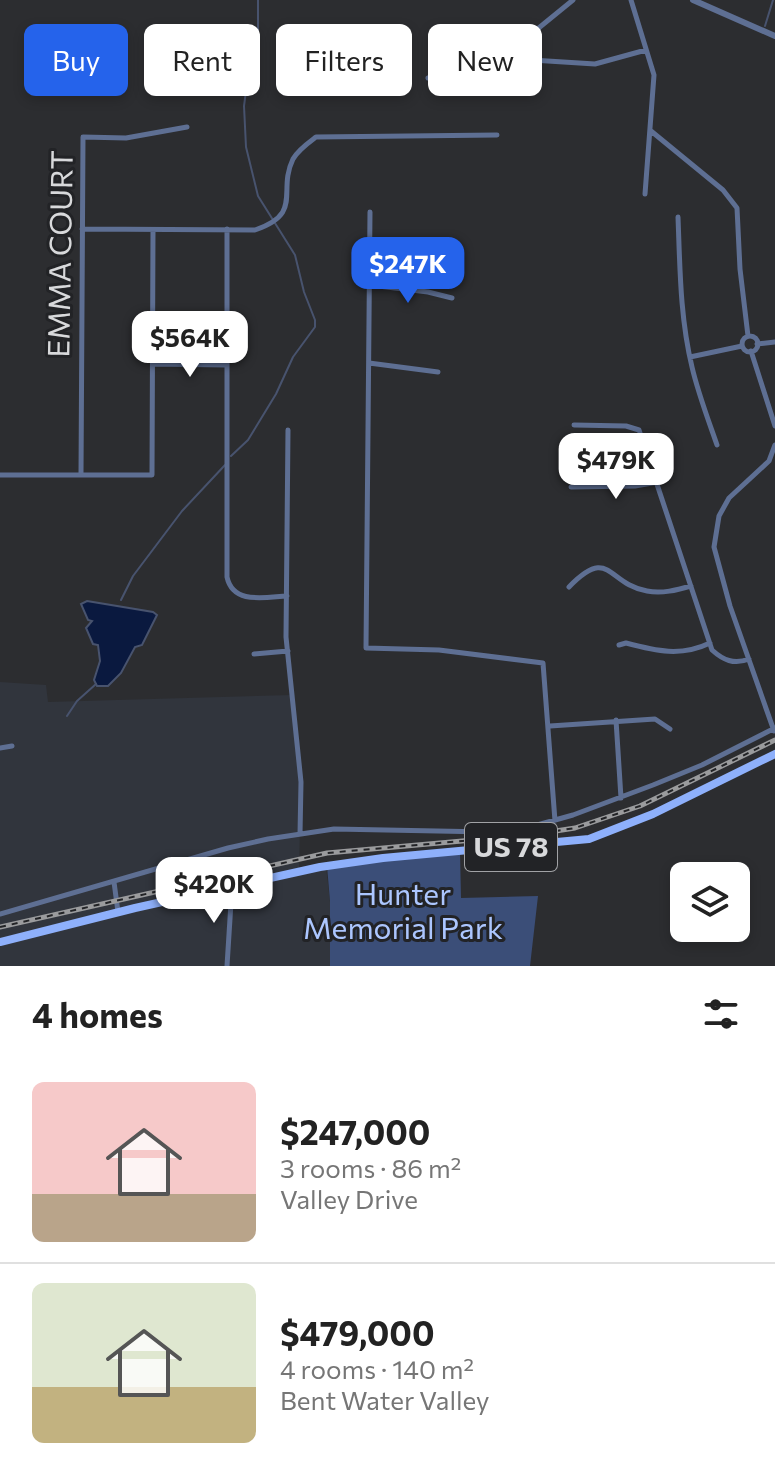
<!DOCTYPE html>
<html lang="en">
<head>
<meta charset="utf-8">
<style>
	:root { --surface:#fff; --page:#f2f2f2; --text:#222; --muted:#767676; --line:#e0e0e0; --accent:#2563eb }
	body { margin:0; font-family:Commissioner,sans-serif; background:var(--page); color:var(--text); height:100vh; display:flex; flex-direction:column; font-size:30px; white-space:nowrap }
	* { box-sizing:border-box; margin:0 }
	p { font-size:26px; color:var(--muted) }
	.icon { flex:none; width:44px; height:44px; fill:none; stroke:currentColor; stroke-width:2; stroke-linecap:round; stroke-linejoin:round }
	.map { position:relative; height:966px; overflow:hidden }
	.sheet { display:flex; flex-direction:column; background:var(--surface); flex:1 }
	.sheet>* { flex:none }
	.hud { position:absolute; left:24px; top:24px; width:728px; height:72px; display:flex; gap:16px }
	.fabs { position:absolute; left:670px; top:862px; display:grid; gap:16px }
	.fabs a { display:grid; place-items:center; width:80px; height:80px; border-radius:12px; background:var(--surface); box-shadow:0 4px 12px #0003; font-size:40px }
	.price { position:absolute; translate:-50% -68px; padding:0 18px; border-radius:16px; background:#fff; color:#222; font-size:26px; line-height:52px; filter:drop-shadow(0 2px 4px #0008) }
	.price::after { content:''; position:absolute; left:50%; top:48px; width:24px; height:18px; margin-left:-12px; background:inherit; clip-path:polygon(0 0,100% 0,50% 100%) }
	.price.selected { background:var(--accent); color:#fff }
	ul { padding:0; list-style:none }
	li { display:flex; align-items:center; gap:24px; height:200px; padding:0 32px }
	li+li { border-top:2px solid var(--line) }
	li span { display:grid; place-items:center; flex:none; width:224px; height:160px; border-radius:12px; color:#555 }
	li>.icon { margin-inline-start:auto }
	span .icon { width:96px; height:96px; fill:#fffc; stroke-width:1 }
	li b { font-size:34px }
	h2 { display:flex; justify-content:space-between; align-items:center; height:96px; padding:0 32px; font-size:34px }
	.pill { padding:0 28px; border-radius:12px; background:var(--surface); box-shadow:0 4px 12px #0003; font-size:28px; line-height:72px }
	.pill.selected { background:var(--accent); color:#fff }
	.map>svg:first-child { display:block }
</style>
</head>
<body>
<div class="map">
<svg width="775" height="966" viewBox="0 0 775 966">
	<rect width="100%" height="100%" fill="#2c2d30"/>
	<path fill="#31353d" d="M0 682 46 685 48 702 292 695 301 782 299 871 326 866 330 902V966H0Z"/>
	<path fill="#3b4e78" d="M460 852 461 898 538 896 530 966H330V901L327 866Z"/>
	<path fill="#0a193f" stroke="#48536e" stroke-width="2" d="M87 601 153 612 157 615 142 645 135 647 121 673 108 686H97L94 680 100 661 98 645 93 644 86 628 92 621 88 620 81 604Z"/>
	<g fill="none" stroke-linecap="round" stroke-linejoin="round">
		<path stroke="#48536e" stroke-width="2" d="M765 26 773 0
			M231 456 248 440 276 394 293 357 315 327V320L304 292 295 255 258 196 246 147 244 106 249 69 258 32V0
			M121 600 133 576 182 511 225 465
			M67 716 77 701 96 684"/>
		<path stroke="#5e6f93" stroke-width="5" d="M631 0 654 75 645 194
			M502 58 595 64 646 50
			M428 78 502 58 573 0
			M651 131 723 190 737 208 740 269 748 336
			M370 212 366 648 439 650 543 663 555 821
			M678 217C680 268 680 317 692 367 698 393 708 419 717 445
			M82 229 255 230C304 213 277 192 293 159 298 150 308 143 316 137L497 135
			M227 229V577C233 605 265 597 287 596
			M370 285 428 292 452 298
			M742 344a8 8 0 1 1 16 0a8 8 0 1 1-16 0Z
			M757 344 775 342
			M751 351 775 426
			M690 357 742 346
			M369 363 438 372
			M153 364 227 365
			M574 425 626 426 639 430 712 650C723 660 734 665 749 659
			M288 430 286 637 301 782 300 834
			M81 474 83 137 126 138 187 127
			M0 475H152L153 230
			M571 487 635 486 658 482
			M569 587C610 545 607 584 647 591 662 594 677 590 691 586
			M619 645 626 643C656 651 681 657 710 643
			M254 654 288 651
			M616 720 621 798
			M550 726 655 719 670 729
			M774 731 730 606 714 547 719 516 729 498 769 461 775 445
			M0 748 12 746
			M114 882 118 912
			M0 914 228 848 268 839 334 829 489 832 523 829 573 815 653 785 702 765 775 728
			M227 966 232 887"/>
		<path stroke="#5e6f93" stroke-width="6" d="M693 0 775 36"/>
		<path stroke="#8eb0fb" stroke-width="8" d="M0 942 135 908 320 867 383 858 589 839 653 814 775 754"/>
		<defs>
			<path id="rail" d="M0 927 327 853 530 835 575 828 640 806 775 740"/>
		</defs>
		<use href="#rail" stroke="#9a9b9d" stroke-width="5"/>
		<use href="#rail" stroke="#222326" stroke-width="2" stroke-dasharray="6" stroke-linecap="butt"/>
	</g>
	<g text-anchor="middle" stroke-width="6" stroke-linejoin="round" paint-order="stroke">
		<rect fill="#222326" stroke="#a1a2a5" stroke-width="2" x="465" y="823" width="92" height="48" rx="6"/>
		<g font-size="28" font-weight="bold" fill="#d8d9db">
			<text x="511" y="857">US 78</text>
		</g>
		<g font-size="30" fill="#d8d9db" stroke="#222326">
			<text transform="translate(61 254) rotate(-89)" y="10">EMMA COURT</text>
		</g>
		<g font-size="30" fill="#acc6fe" stroke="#222326">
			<text x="403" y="905">Hunter<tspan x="403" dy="34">Memorial Park</tspan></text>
		</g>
	</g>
</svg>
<div class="fabs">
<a><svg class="icon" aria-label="layers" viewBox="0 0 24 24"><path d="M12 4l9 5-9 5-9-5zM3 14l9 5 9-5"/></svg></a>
</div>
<b class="price selected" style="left:408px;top:305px">$247K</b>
<b class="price" style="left:190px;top:379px">$564K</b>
<b class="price" style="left:616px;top:501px">$479K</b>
<b class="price" style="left:214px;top:925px">$420K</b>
<div class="hud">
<a class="pill selected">Buy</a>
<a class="pill">Rent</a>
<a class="pill">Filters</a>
<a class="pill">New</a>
</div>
</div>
<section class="sheet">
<h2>4 homes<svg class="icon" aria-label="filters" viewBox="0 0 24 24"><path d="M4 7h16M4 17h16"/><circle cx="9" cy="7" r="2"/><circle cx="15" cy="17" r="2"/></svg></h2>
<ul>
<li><span style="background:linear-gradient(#f6c9c9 70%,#b9a48a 0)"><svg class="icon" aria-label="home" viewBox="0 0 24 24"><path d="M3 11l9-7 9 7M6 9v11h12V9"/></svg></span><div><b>$247,000</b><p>3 rooms · 86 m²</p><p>Valley Drive</p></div></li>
<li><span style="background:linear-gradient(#dfe7d0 65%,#c2b280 0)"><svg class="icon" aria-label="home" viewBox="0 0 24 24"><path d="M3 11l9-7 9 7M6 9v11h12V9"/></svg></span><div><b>$479,000</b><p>4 rooms · 140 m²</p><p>Bent Water Valley</p></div></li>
</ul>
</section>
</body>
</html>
